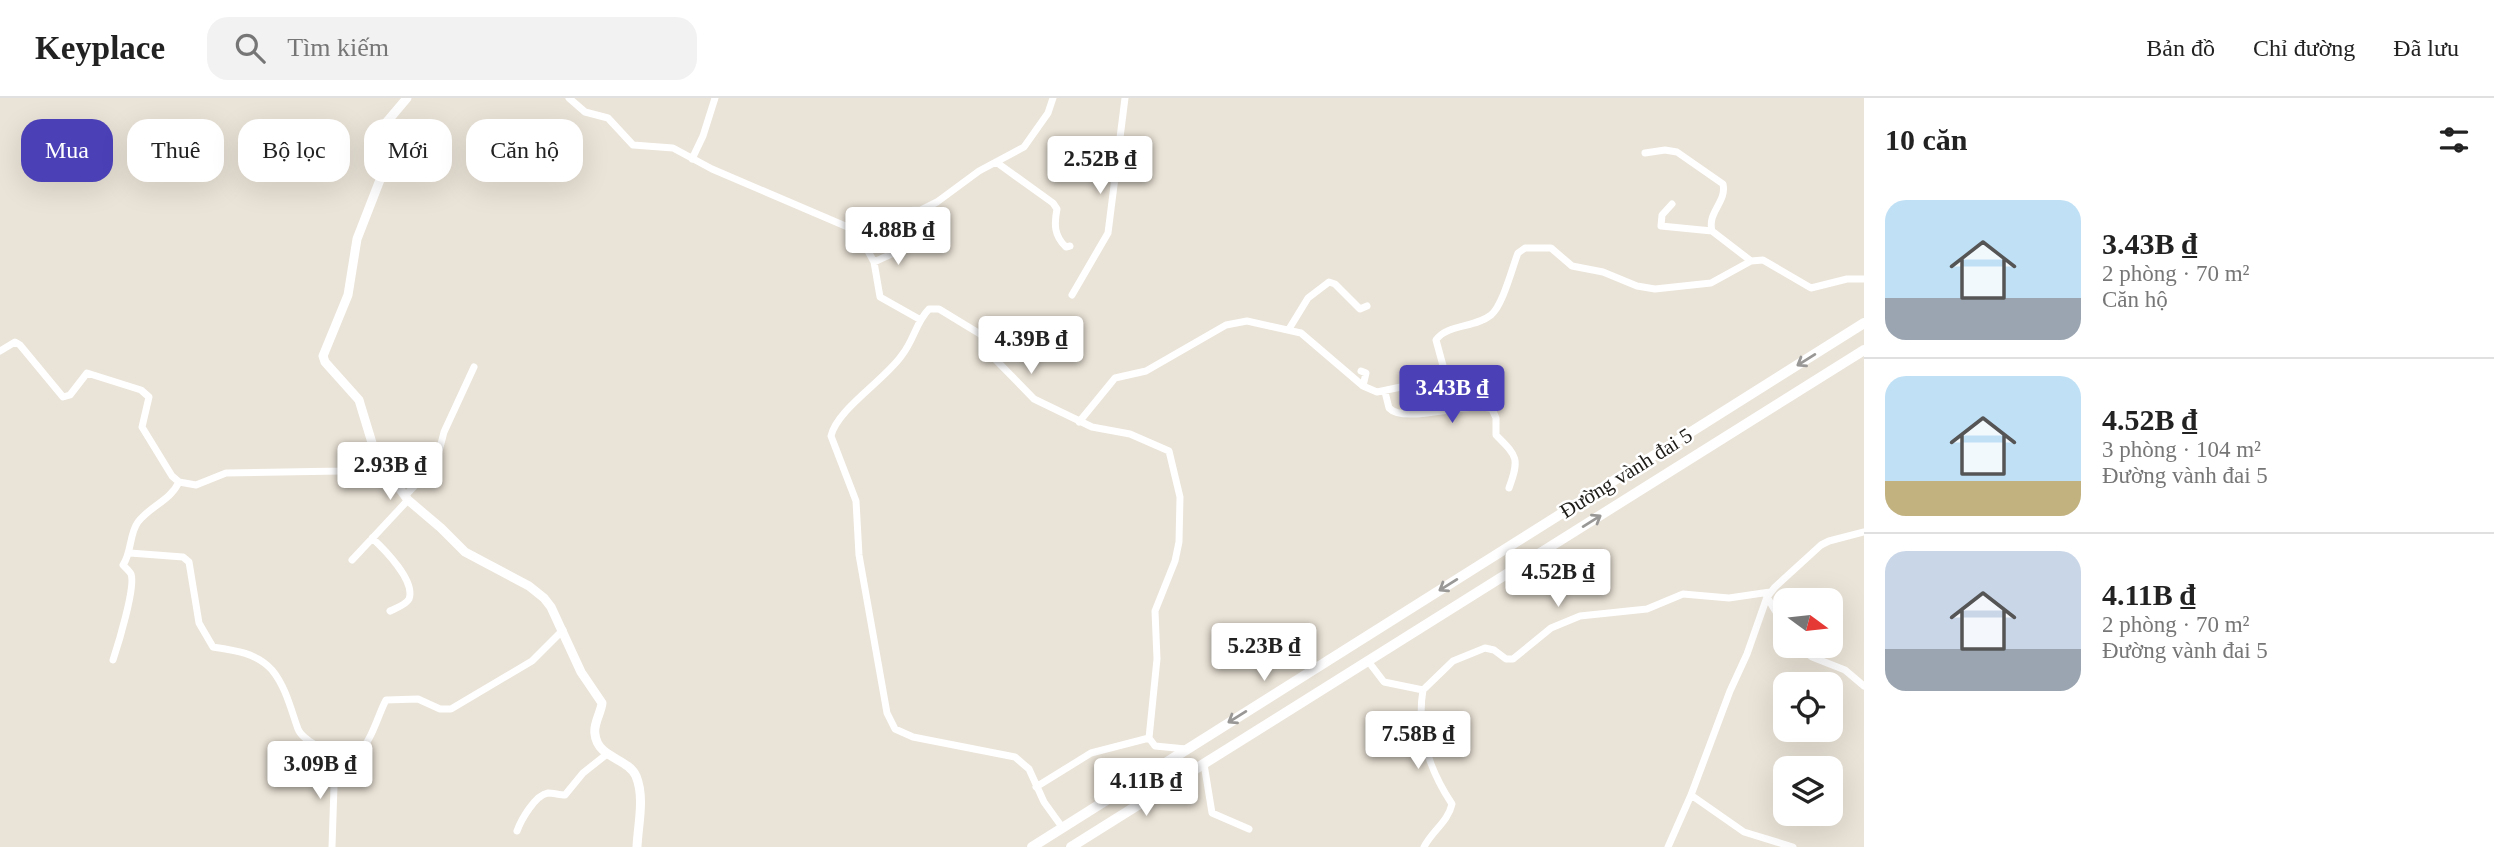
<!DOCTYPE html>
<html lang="vi">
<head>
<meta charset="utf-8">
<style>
	:root { --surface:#fff; --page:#f2f2f2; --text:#222; --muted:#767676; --line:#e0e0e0; --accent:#4b40b6 }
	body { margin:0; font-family:Georgia,serif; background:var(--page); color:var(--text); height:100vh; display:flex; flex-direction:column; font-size:26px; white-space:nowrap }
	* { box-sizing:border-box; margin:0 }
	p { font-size:23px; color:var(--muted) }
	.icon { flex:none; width:38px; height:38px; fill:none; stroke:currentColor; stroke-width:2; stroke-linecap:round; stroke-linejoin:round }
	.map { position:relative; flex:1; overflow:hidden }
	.details { display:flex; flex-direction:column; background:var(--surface); width:630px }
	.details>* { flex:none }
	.guide { position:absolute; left:21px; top:21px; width:665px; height:63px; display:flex; gap:14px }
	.needle { width:46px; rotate:105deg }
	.fabs { position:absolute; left:1773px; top:490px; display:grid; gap:14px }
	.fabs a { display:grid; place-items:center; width:70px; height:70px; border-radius:14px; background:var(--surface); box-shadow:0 7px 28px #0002; font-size:35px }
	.price { position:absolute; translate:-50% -60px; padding:0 16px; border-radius:7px; background:#fff; color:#222; font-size:23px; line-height:46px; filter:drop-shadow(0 2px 4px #0008) }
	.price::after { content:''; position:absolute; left:50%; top:42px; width:21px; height:16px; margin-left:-10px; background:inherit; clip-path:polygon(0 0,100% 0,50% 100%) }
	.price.current { background:var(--accent); color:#fff }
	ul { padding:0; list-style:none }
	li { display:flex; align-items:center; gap:21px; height:175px; padding:0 21px }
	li+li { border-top:2px solid var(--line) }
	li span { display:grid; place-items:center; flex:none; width:196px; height:140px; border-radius:21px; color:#555 }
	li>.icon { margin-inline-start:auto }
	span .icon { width:84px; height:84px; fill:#fffc; stroke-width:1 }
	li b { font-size:30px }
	h2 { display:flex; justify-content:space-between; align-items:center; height:84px; padding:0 21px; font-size:30px }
	.tag { padding:0 24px; border-radius:21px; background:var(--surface); box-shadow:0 7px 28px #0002; font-size:24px; line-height:63px }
	.tag.current { background:var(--accent); color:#fff }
	header { display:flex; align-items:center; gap:42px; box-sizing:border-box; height:98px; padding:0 35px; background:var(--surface); border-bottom:2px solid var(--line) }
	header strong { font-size:33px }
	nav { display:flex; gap:38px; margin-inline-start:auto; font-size:24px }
	.search { width:490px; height:63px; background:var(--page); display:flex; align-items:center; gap:18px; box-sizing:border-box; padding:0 24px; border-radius:21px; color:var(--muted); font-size:26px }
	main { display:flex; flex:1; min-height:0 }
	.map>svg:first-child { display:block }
</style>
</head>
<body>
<header>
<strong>Keyplace</strong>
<div class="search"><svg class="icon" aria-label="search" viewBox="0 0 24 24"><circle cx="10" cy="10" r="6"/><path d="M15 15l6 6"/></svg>Tìm kiếm</div>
<nav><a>Bản đồ</a><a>Chỉ đường</a><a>Đã lưu</a></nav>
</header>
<main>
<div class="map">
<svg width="1864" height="749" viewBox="0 0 1864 749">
	<rect width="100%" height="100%" fill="#eae3d7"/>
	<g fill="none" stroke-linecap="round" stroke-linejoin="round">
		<path stroke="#fff" stroke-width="7" d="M569 0 585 14 608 20 633 47 673 50 712 71 857 133 874 164 880 199 919 221
			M1645 55 1665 52 1677 54 1723 86C1727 104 1707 114 1712 133L1751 163
			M692 61 703 38 715 0
			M996 64 1053 105 1057 111C1054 126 1054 138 1066 149L1070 148
			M1672 106 1662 117 1661 128 1712 133
			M857 133 872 114 921 112 937 104 979 73 1024 49 1048 15 1053 0
			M874 164 909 148
			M1072 197 1108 135 1125 0
			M1289 231 1308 200 1329 184 1335 186 1360 211 1367 208
			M0 253 15 244 20 247 63 299 70 297 87 275 141 292 149 299 142 329 172 378 179 384 196 387 226 375 341 373 376 358
			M1361 273 1366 275 1363 288
			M1385 294 1389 310C1405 327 1470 302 1492 311L1496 320V337C1517 358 1520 360 1509 390
			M1079 324 1115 280 1146 273 1226 227 1247 223 1301 235 1363 288 1377 294 1401 289 1424 288 1439 283 1445 275 1436 242C1447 226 1475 230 1491 217 1503 207 1512 170 1518 155L1525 150H1551L1572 168 1603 174 1637 188 1655 191 1711 185 1751 163 1763 162 1811 190 1847 181H1864
			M405 398 436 365 444 334 474 269
			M372 440C384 451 416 483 409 501 406 507 396 510 390 513
			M130 455 183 459 189 464 199 525 213 549C234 552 257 555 272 572 286 589 291 612 298 631 302 641 315 646 323 652 365 680 373 626 386 602L418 601 440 611H451L532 563 563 532
			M352 462 408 402
			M1767 499 1785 529
			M1797 548 1812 559 1845 572 1864 588
			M113 562C118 547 136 488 131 476 130 474 125 469 123 467 132 454 129 436 138 424 150 408 170 403 179 384
			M1368 563 1384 584 1423 592 1453 563 1485 550 1494 552 1506 561H1513L1551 530 1580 518 1647 511 1683 496 1729 500 1770 494
			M1423 592C1416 633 1430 673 1452 706 1448 724 1432 733 1424 749
			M1204 666 1212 715 1249 731
			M1036 689 1091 655 1149 640
			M1691 697 1744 734 1793 749
			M1062 729 1044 704 1029 671 1015 659 913 639 895 631 887 615 859 457 856 403 831 338C837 311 885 282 902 257 914 242 916 224 929 211H939L985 239 993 259 1034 301 1092 329 1130 336 1169 353 1180 399 1179 444 1175 463 1155 513 1157 561 1149 640 1155 648 1186 651
			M517 733C521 722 535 697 548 695 553 695 560 697 565 697L583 675 607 656
			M332 749 335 658
			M1668 749 1691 697 1730 593 1747 556 1767 499 1775 489 1821 447 1829 443 1864 434"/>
		<path stroke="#fff" stroke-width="9" d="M407 0 385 26 387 54 385 69 357 141 348 197 323 258 325 264 359 302 376 358 408 402 441 430 465 454 529 488 544 500 551 509 581 574 602 605C601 615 593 626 595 636 597 660 628 660 636 678 645 700 638 726 637 749"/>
		<path stroke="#fff" stroke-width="10" d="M1032 749 1864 225
			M1071 749 1864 252"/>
	</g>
	<defs><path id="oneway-shaft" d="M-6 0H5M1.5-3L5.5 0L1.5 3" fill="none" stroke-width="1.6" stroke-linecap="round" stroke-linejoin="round" transform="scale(1.75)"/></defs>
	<g stroke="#999896">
		<use href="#oneway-shaft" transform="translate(1806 262) rotate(148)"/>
		<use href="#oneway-shaft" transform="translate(1592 423) rotate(-32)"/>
		<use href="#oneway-shaft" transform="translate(1448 487) rotate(148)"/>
		<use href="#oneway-shaft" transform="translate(1237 619) rotate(148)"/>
	</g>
	<g text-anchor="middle" stroke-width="5" stroke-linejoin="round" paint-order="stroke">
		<g font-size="21" fill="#1c1a16" stroke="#fff">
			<text transform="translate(1626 375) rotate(-32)" y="7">Đường vành đai 5</text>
		</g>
	</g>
</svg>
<div class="fabs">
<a><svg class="needle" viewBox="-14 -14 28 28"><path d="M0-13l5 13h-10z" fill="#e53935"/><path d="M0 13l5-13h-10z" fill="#767676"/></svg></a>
<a><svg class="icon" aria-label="locate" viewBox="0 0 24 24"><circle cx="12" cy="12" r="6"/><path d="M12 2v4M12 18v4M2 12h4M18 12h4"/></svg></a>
<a><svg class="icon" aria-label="layers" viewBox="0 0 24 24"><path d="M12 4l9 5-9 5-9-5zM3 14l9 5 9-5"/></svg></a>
</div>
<b class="price" style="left:1100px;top:98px">2.52B ₫</b>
<b class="price" style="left:898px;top:169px">4.88B ₫</b>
<b class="price" style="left:1031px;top:278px">4.39B ₫</b>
<b class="price current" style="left:1452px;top:327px">3.43B ₫</b>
<b class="price" style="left:390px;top:404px">2.93B ₫</b>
<b class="price" style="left:1558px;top:511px">4.52B ₫</b>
<b class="price" style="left:1264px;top:585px">5.23B ₫</b>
<b class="price" style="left:1418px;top:673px">7.58B ₫</b>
<b class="price" style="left:320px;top:703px">3.09B ₫</b>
<b class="price" style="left:1146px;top:720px">4.11B ₫</b>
<div class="guide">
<a class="tag current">Mua</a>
<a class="tag">Thuê</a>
<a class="tag">Bộ lọc</a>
<a class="tag">Mới</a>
<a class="tag">Căn hộ</a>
</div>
</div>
<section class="details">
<h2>10 căn<svg class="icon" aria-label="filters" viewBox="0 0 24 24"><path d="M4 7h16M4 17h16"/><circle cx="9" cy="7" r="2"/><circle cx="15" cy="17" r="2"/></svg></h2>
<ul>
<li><span style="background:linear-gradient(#bfe0f5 70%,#9aa5b1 0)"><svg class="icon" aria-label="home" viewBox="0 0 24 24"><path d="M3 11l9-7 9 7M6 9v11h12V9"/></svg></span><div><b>3.43B ₫</b><p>2 phòng · 70 m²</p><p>Căn hộ</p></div></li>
<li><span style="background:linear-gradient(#bfe0f5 75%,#c2b280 0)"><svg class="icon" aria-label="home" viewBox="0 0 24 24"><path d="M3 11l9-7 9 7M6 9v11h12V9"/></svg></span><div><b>4.52B ₫</b><p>3 phòng · 104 m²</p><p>Đường vành đai 5</p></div></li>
<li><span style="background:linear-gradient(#c9d6e8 70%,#9aa5b1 0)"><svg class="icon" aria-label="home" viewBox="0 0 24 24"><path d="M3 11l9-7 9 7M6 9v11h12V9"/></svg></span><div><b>4.11B ₫</b><p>2 phòng · 70 m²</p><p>Đường vành đai 5</p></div></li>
</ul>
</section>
</main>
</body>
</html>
